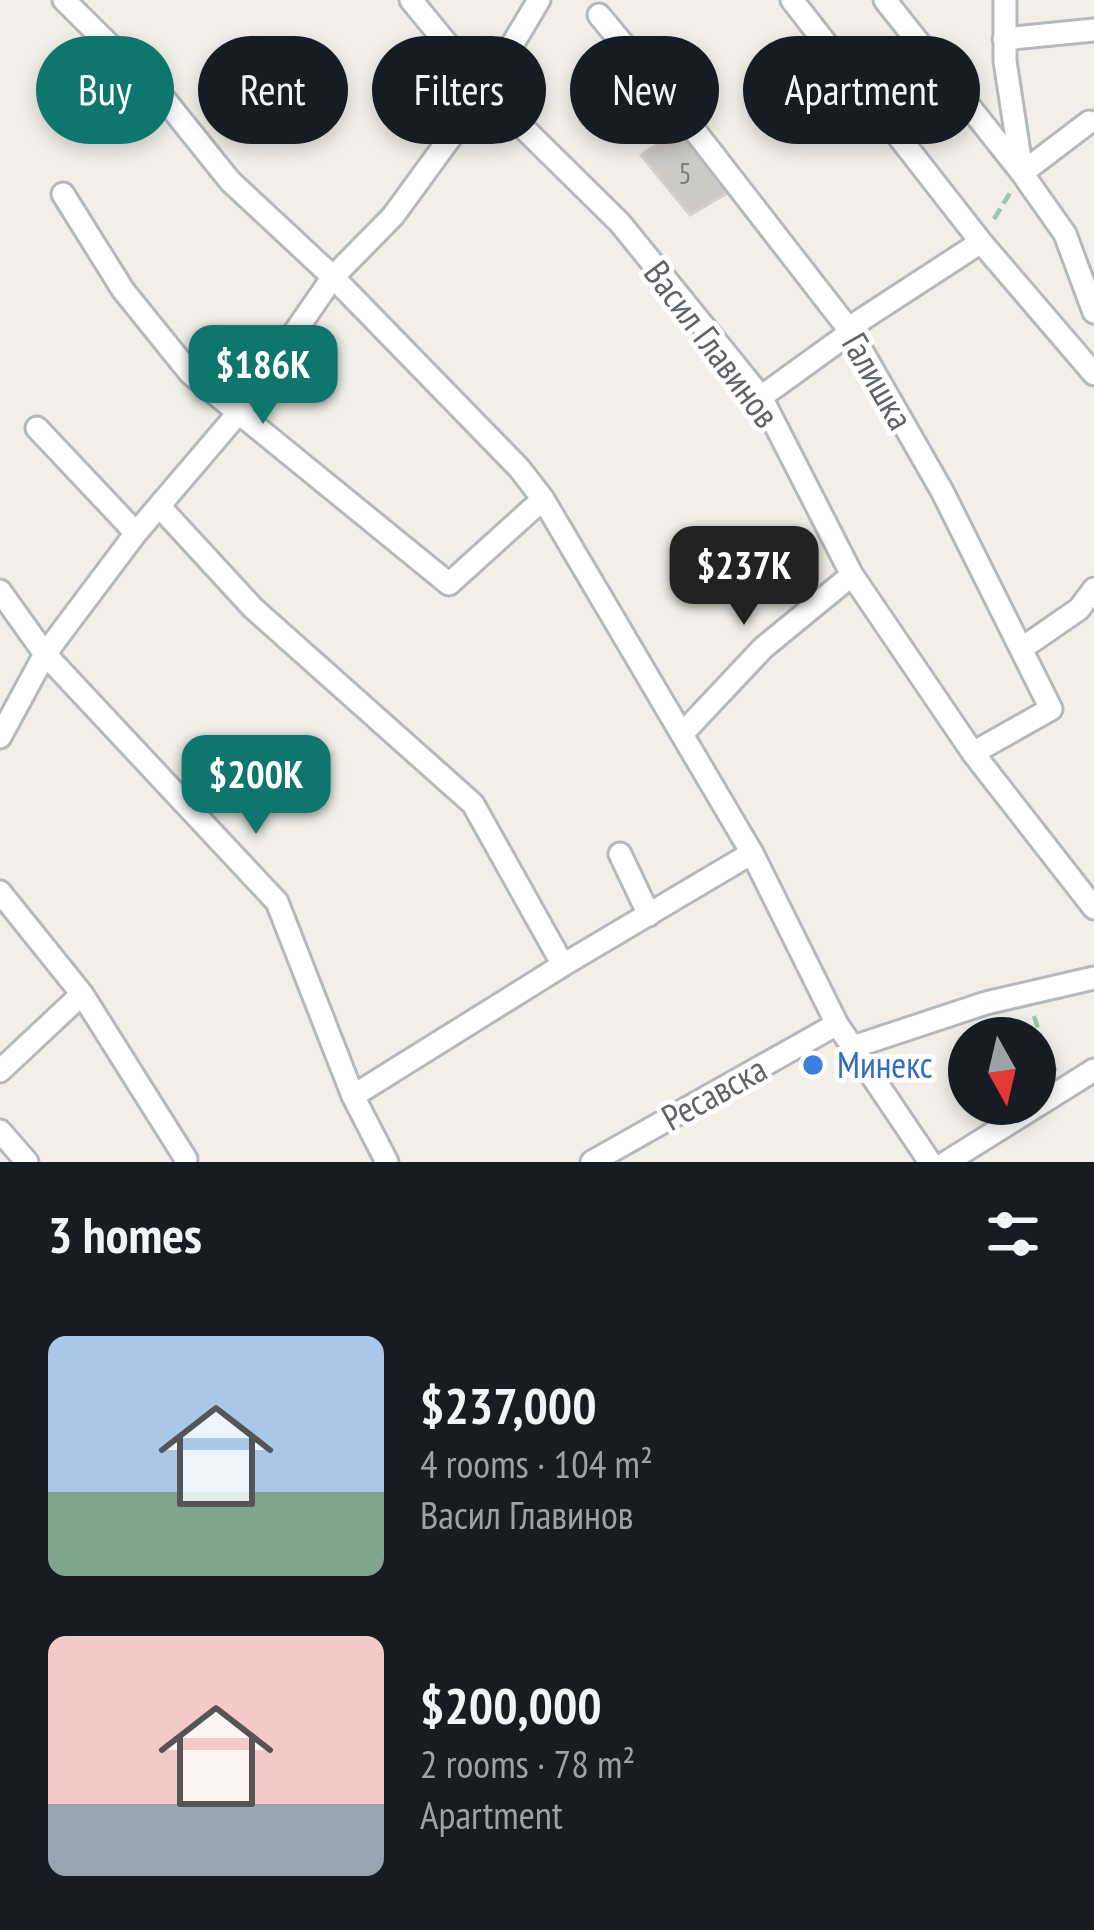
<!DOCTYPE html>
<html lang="en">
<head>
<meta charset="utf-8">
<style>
	:root { --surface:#171b24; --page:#242831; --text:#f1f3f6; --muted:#9ea1a6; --accent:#0f766e }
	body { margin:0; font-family:"PT Sans Narrow",sans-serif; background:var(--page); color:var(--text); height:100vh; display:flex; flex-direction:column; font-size:45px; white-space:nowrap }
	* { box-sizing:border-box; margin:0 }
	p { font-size:39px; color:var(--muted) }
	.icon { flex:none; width:66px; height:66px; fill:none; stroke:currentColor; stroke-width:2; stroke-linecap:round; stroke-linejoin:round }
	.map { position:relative; height:1162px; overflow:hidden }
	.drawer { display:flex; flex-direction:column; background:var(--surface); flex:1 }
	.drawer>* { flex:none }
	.hud { position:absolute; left:36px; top:36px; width:1023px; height:108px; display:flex; gap:24px }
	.needle { width:78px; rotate:172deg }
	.controls { position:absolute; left:948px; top:1017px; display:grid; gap:24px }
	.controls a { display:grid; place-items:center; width:108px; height:108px; border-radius:50%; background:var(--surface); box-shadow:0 6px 18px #0003; font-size:60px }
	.price { position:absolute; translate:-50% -102px; padding:0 27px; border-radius:24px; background:var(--accent); color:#fff; font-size:39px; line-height:78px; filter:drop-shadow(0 3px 6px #0008) }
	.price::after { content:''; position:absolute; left:50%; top:72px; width:36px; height:27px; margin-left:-18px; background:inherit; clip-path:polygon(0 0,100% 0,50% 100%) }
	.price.active { background:#222; color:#fff }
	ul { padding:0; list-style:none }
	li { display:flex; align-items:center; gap:36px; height:300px; padding:0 48px }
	li span { display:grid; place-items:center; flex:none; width:336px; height:240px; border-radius:18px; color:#555 }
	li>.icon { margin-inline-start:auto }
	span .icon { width:144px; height:144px; fill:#fffc; stroke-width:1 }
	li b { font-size:51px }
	h2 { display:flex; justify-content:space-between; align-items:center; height:144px; padding:0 48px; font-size:51px }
	.tag { padding:0 42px; border-radius:54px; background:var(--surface); box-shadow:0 6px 18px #0003; font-size:42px; line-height:108px }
	.tag.active { background:var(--accent); color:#fff }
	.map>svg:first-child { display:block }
</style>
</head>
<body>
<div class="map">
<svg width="1094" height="1162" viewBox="0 0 1094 1162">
	<rect width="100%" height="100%" fill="#f1efe8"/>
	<path fill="#cccac5" stroke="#d6d1c6" stroke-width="3" d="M680 129 727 193 690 215 641 155Z"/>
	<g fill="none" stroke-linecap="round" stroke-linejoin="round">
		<defs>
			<path id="street" d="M64 0 165 100 230 181 333 277 519 468 543 499 752 853 837 1024 930 1162
				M411 0 485 90 620 223 761 397 852 575 973 753 1094 908
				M792 0 981 242 1094 374
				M885 0 1022 173 1065 234 1094 312
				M1005 0V61L1022 172
				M599 15 691 126 851 332 942 491 1051 709 973 753
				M1004 39 1094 30
				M1022 173 1089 122
				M63 194 123 290 190 373 449 584 543 499
				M761 397 851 332 855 324 981 242
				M37 428 136 533
				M160 507 253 608 473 804 563 965 353 1096
				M0 591 45 654 277 902 353 1096 387 1162
				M1021 649 1079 609 1094 589
				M683 733 763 648 852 575
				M0 737 45 654 136 533 240 411 333 277 393 216 485 90 539 0
				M620 854 649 915
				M0 892 82 994 186 1159
				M563 965 752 853
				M853 1047 986 1003 1094 978
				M0 1071 82 994
				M0 1131 27 1162
				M592 1162 837 1024
				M947 1162 1094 1070"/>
		</defs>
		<use href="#street" stroke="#b5b8bc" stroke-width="27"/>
		<path stroke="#9cc7a9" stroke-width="4.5" stroke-dasharray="12 6" stroke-linecap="butt" d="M994 219 1010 193
			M1034 1016 1048 1060 1056 1071"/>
		<use href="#street" stroke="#fff" stroke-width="21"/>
	</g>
	<circle fill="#3f7fe0" stroke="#fff" stroke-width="4.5" cx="813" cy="1065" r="12"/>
	<g text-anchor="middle" stroke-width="10" stroke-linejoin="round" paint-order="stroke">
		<g font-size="30" fill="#7a7d7f">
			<text x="685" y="184">5</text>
		</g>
		<g font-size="36" fill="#5f6368" stroke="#fff">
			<text transform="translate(712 344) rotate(53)" y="13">Васил Главинов</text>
			<text transform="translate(878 381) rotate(60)" y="13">Галишка</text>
			<text transform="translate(714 1093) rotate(-29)" y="13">Ресавска</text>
		</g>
		<g font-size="36" fill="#366cbe" stroke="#fff" text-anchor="start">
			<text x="837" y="1078">Минекс</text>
		</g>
	</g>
</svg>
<div class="controls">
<a><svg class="needle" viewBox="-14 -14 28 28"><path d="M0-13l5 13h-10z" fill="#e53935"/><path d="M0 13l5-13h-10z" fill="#9ea1a6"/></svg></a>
</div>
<b class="price" style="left:263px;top:427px">$186K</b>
<b class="price active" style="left:744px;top:628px">$237K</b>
<b class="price" style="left:256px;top:837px">$200K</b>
<div class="hud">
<a class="tag active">Buy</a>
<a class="tag">Rent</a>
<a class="tag">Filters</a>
<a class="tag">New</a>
<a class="tag">Apartment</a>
</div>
</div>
<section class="drawer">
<h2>3 homes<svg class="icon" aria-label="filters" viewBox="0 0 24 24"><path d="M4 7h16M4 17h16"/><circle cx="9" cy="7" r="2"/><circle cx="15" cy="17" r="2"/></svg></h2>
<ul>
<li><span style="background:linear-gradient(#a9c7e8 65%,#7fa58c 0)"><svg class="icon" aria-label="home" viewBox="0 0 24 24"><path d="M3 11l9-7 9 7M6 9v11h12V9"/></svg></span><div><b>$237,000</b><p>4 rooms · 104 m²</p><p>Васил Главинов</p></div></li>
<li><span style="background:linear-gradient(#f6c9c9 70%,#9aa5b1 0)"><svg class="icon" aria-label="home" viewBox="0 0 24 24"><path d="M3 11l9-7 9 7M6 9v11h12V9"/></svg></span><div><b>$200,000</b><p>2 rooms · 78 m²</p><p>Apartment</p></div></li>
</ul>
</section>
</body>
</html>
